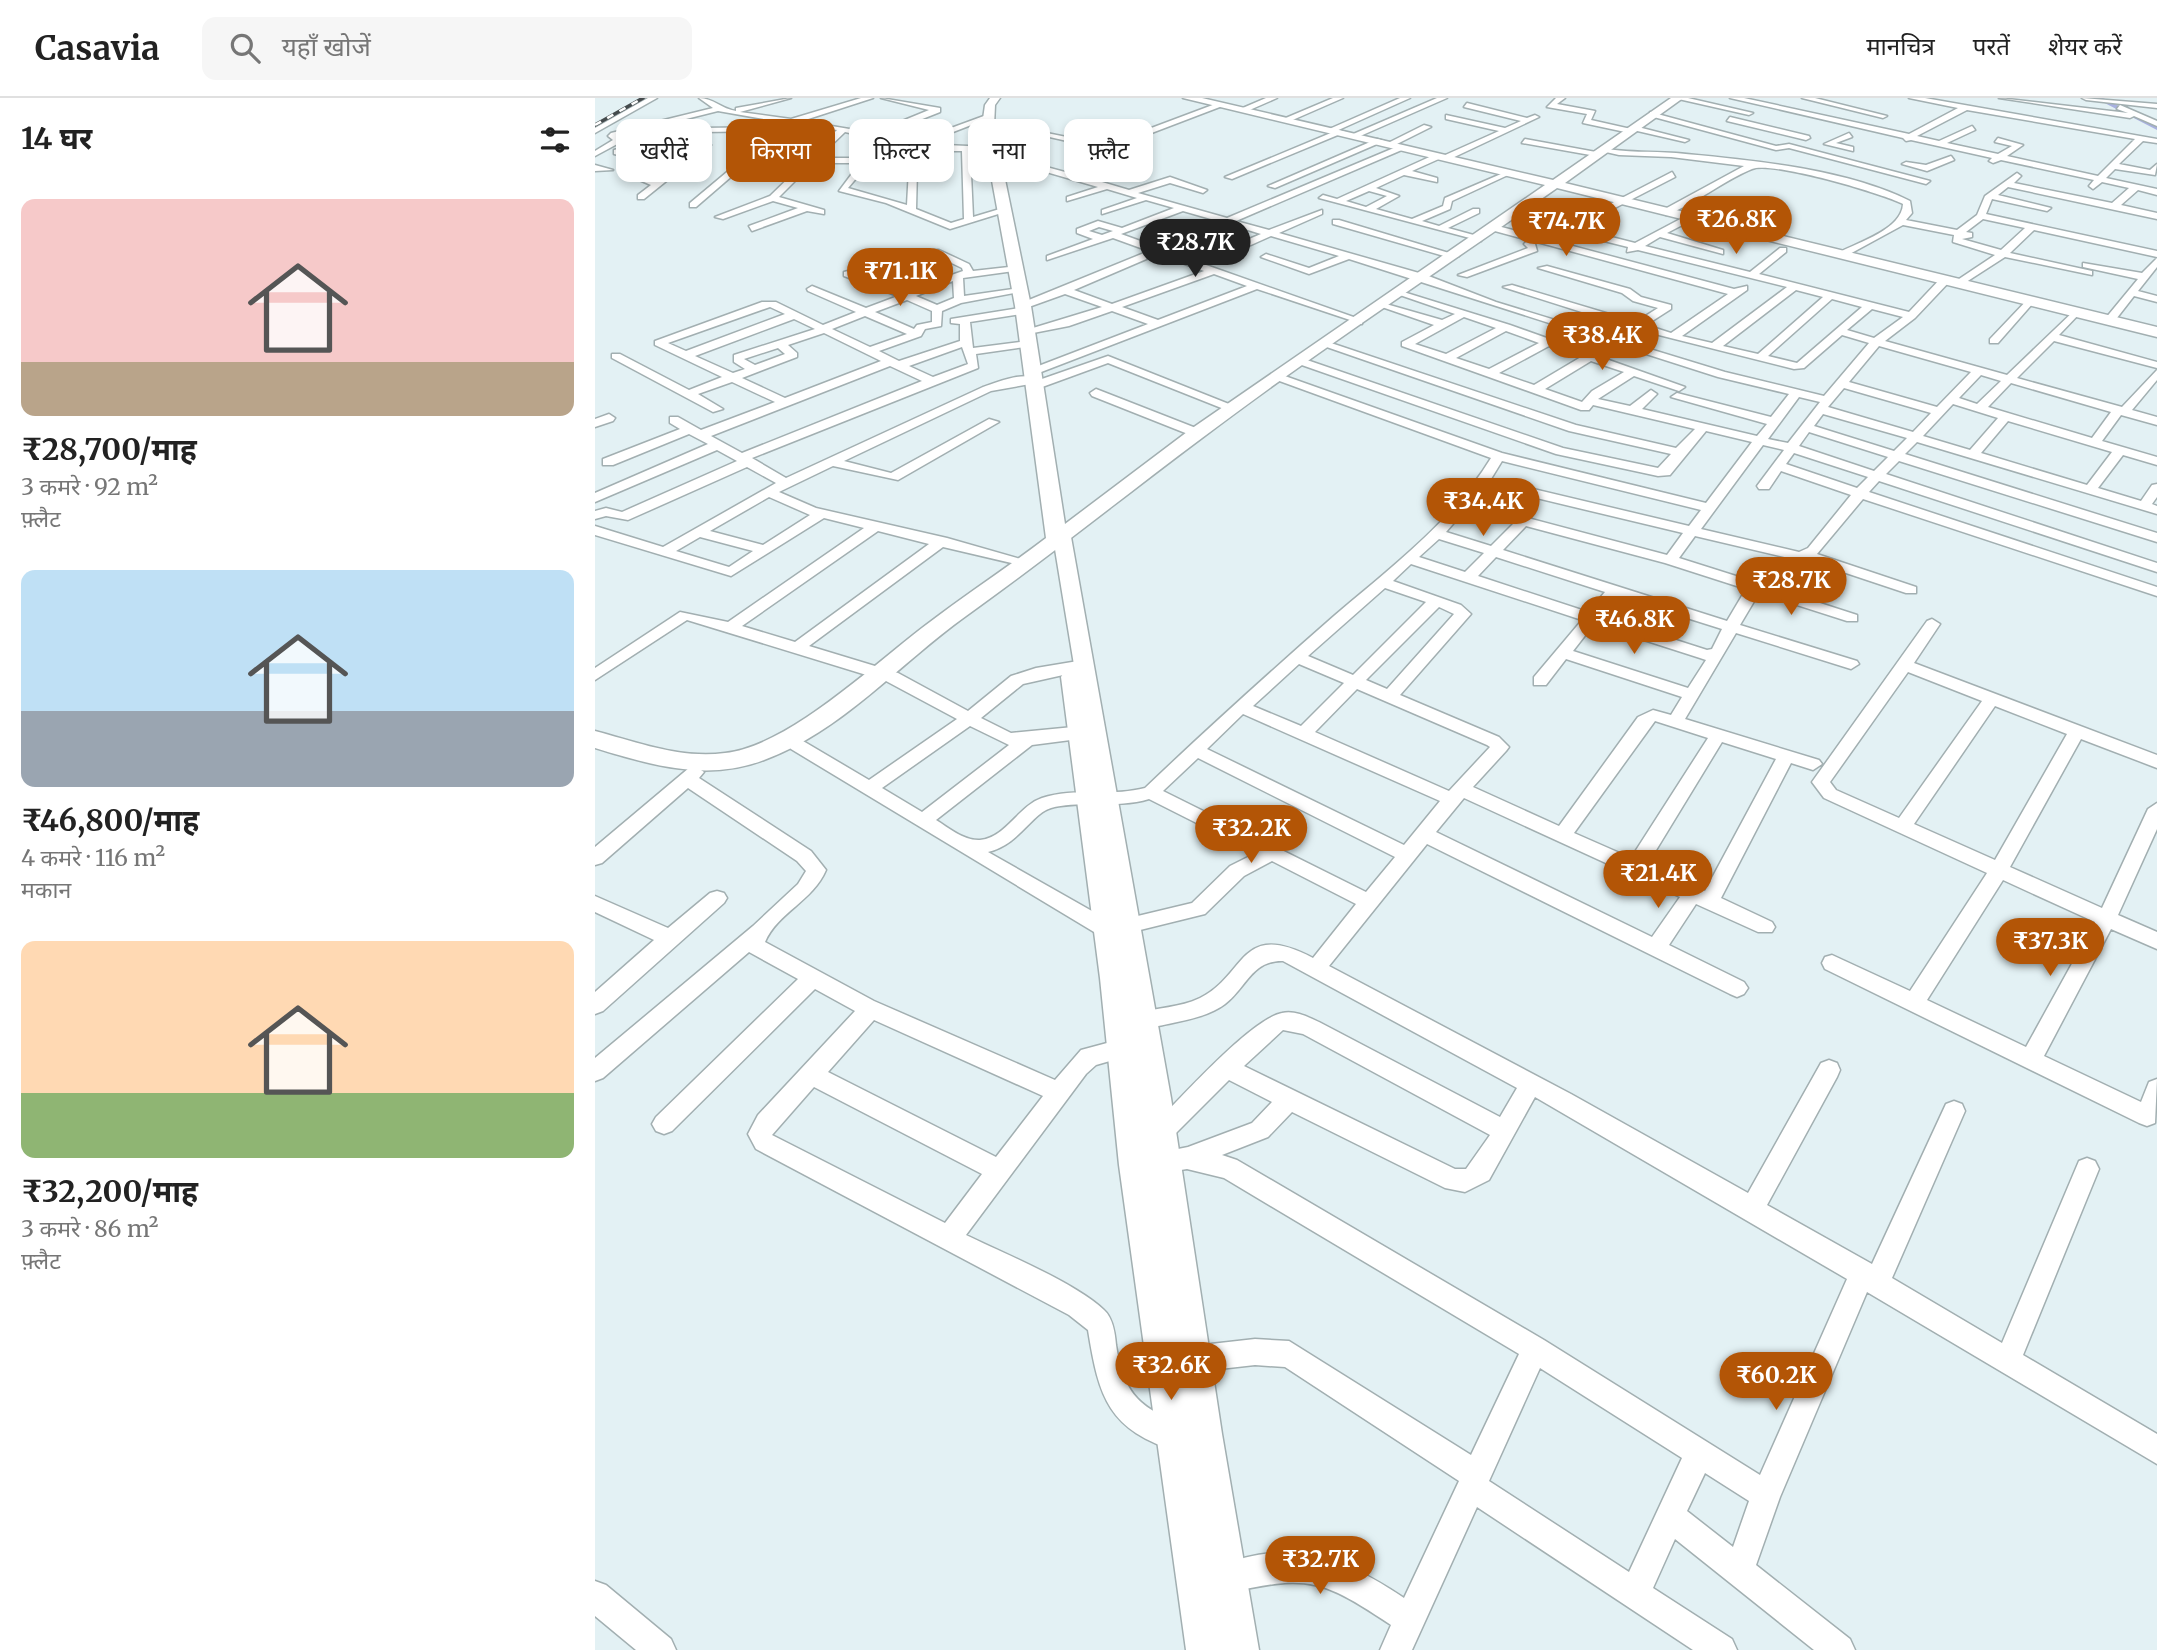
<!DOCTYPE html>
<html lang="hi">
<head>
<meta charset="utf-8">
<style>
	:root { --surface:#fff; --page:#f6f6f6; --text:#222; --muted:#767676; --line:#e0e0e0; --accent:#b35506 }
	body { margin:0; font-family:Merriweather,"Noto Sans Devanagari",serif; background:var(--page); color:var(--text); height:100vh; display:flex; flex-direction:column; font-size:26px; white-space:nowrap }
	* { box-sizing:border-box; margin:0 }
	p { font-size:23px; color:var(--muted) }
	.icon { flex:none; width:38px; height:38px; fill:none; stroke:currentColor; stroke-width:2; stroke-linecap:round; stroke-linejoin:round }
	.map { position:relative; flex:1; overflow:hidden }
	.sheet { display:flex; flex-direction:column; background:var(--surface); width:595px }
	.sheet>* { flex:none }
	.guide { position:absolute; left:21px; top:21px; width:665px; height:63px; display:flex; gap:14px }
	.price { position:absolute; translate:-50% -60px; padding:0 16px; border-radius:24px; background:var(--accent); color:#fff; font-size:23px; line-height:46px; filter:drop-shadow(0 2px 4px #0008) }
	.price::after { content:''; position:absolute; left:50%; top:42px; width:21px; height:16px; margin-left:-10px; background:inherit; clip-path:polygon(0 0,100% 0,50% 100%) }
	.price.selected { background:#222; color:#fff }
	ul { padding:0; list-style:none }
	li { display:grid; align-content:center; gap:14px; height:371px; padding:0 21px }
	li span { display:grid; place-items:center; height:217px; border-radius:14px; color:#555 }
	li>.icon { margin-inline-start:auto }
	span .icon { width:126px; height:126px; fill:#fffc; stroke-width:1 }
	li b { font-size:30px }
	h2 { display:flex; justify-content:space-between; align-items:center; height:84px; padding:0 21px; font-size:30px }
	.chip { padding:0 24px; border-radius:14px; background:var(--surface); box-shadow:0 4px 10px #0003; font-size:24px; line-height:63px }
	.chip.selected { background:var(--accent); color:#fff }
	header { display:flex; align-items:center; gap:42px; box-sizing:border-box; height:98px; padding:0 35px; background:var(--surface); border-bottom:2px solid var(--line) }
	header strong { font-size:33px }
	nav { display:flex; gap:38px; margin-inline-start:auto; font-size:24px }
	.search { width:490px; height:63px; background:var(--page); display:flex; align-items:center; gap:18px; box-sizing:border-box; padding:0 24px; border-radius:14px; color:var(--muted); font-size:26px }
	main { display:flex; flex:1; min-height:0 }
	.map>svg:first-child { display:block }
</style>
</head>
<body>
<header>
<strong>Casavia</strong>
<div class="search"><svg class="icon" aria-label="search" viewBox="0 0 24 24"><circle cx="10" cy="10" r="6"/><path d="M15 15l6 6"/></svg>यहाँ खोजें</div>
<nav><a>मानचित्र</a><a>परतें</a><a>शेयर करें</a></nav>
</header>
<main>
<section class="sheet">
<h2>14 घर<svg class="icon" aria-label="filters" viewBox="0 0 24 24"><path d="M4 7h16M4 17h16"/><circle cx="9" cy="7" r="2"/><circle cx="15" cy="17" r="2"/></svg></h2>
<ul>
<li><span style="background:linear-gradient(#f6c9c9 75%,#b9a48a 0)"><svg class="icon" aria-label="home" viewBox="0 0 24 24"><path d="M3 11l9-7 9 7M6 9v11h12V9"/></svg></span><div><b>₹28,700/माह</b><p>3 कमरे · 92 m²</p><p>फ़्लैट</p></div></li>
<li><span style="background:linear-gradient(#bfe0f5 65%,#9aa5b1 0)"><svg class="icon" aria-label="home" viewBox="0 0 24 24"><path d="M3 11l9-7 9 7M6 9v11h12V9"/></svg></span><div><b>₹46,800/माह</b><p>4 कमरे · 116 m²</p><p>मकान</p></div></li>
<li><span style="background:linear-gradient(#ffd9b3 70%,#8fb573 0)"><svg class="icon" aria-label="home" viewBox="0 0 24 24"><path d="M3 11l9-7 9 7M6 9v11h12V9"/></svg></span><div><b>₹32,200/माह</b><p>3 कमरे · 86 m²</p><p>फ़्लैट</p></div></li>
</ul>
</section>
<div class="map">
<svg width="1562" height="1552" viewBox="0 0 1562 1552">
	<rect width="100%" height="100%" fill="#e3f1f4"/>
	<g fill="none" stroke-linecap="round" stroke-linejoin="round">
		<path fill="#a8b0e0" fill-rule="evenodd" d="M1500 0H1508L1562 27V32Z"/>
		<defs>
			<path id="minor" d="M53 0H62L0 35V30Z
				M104 0C118 0 127 11 141 13V10L196 0 145 14 196 21 266 0H278L207 23 278 35 334 12 286 0 345 10V14L287 37 318 44 397 15V19L327 46 373 48 382 44 385 48H401L398 52 375 54 378 119 408 110 413 113 355 131 291 105 244 93 265 65H218L184 99 229 112V116L212 113 157 133 154 128 203 110 178 103 128 121 120 119 175 98 209 65H152L101 109H95V105L181 33 104 34 75 42 116 47 49 101H43V97L56 87 35 78V74L89 61 103 50 78 49 68 44 32 54 54 59 51 63 19 56V52L104 30 186 29 191 25 123 13 23 38 26 44 0 58V53L18 42 13 38 16 35 118 10ZM199 26 242 32 214 60H158ZM250 34 286 42 270 60H223ZM293 43 339 53H367L369 121 356 125 321 111 322 71 325 65 352 64 355 60H323L313 55 309 57 312 60H279ZM274 65H317L314 71 312 107 253 90ZM82 67 61 83 46 76Z
				M671 0H682L650 14 643 12Z
				M738 0H748L693 24 686 22Z
				M805 0H815L739 34 732 32Z
				M842 0H852L763 39 756 37Z
				M961 0H970L962 6 1000 13 996 22 1036 31 1039 28 1094 42 1090 44 1038 32 1035 35 988 25 992 16 952 9Z
				M1079 0H1093L1158 15 1154 17Z
				M1135 0H1149L1314 36 1363 10 1314 0H1330L1562 41V45L1548 43 1524 66 1555 72 1562 66 1560 77 1520 71 1511 80 1562 91V97L1543 92 1526 107 1562 115V121L1413 89 1403 97 1456 110 1452 113 1397 101 1391 116 1562 153V159L1439 132 1415 155 1497 173V177L1410 159 1365 188 1360 185 1361 183 1400 157 1358 144 1359 137 1308 127 1251 158H1245V154C1264 144 1307 131 1308 106 1286 95 1177 63 1157 71 1127 83 1101 106 1071 117L1068 112 1149 68 1076 59 1024 57 1002 52 1006 50C1031 55 1056 53 1081 55 1154 62 1249 70 1315 103L1317 115 1311 122 1362 132 1382 117 1390 98 1422 75 1426 78 1419 85 1517 105 1534 90 1507 84 1498 91 1494 88 1499 82 1406 62 1398 65 1394 63 1397 60 1316 42 1311 43 1308 40ZM1372 12 1540 41 1503 78 1412 58 1428 47 1403 40 1400 44 1417 48 1403 56 1352 45 1380 32 1377 28 1344 43 1322 38ZM1388 121 1430 130 1406 152 1367 141 1377 139V135L1371 134Z
				M1207 0H1220L1292 18 1288 20Z
				M1404 0 1533 15 1522 11 1525 7 1562 23V28L1539 18 1535 20Z
				M1487 0 1562 6V10L1491 2Z
				M623 5 630 7 512 52 428 33 432 31 511 47Z
				M872 5 932 20 940 17 944 19 853 62 846 60 817 73 842 80V84L809 77 781 90 804 98 781 111 817 121 848 108 850 100 913 73V77L857 103 855 111 827 123 844 128 878 111H884V115L853 130 886 139V143L724 100 728 97 742 101 841 56 848 58 904 33 851 21V17L910 30 926 23 869 9ZM774 93 792 98 771 109 751 103Z
				M1055 14 1181 48 1194 46 1335 83 1331 86 1194 50 1181 52 1055 18Z
				M1135 19 1214 38 1215 40 1211 42 1132 23Z
				M829 27 836 29 798 48 791 46Z
				M743 32 750 34 637 81 630 79Z
				M1254 35 1257 39 1241 45 1258 49V53L1229 46Z
				M782 41 789 43 680 90 673 88Z
				M930 41 1001 54 1005 56 1001 58 927 45Z
				M806 47 809 51 641 123 674 132 727 112V116L684 135 831 177 901 204 1130 274 1229 298 1274 245 1247 237 1209 270 1199 271 1044 232 1033 234 1034 229 908 189 917 187 1041 224 1063 210 1038 203 1027 195 943 170 952 168 1035 191 1046 199 1076 207V211L1051 227 1076 235 1133 196 942 144 940 146 942 153 872 179 863 177 933 150 929 146 933 142 896 132 899 127 1139 191 1152 188V192L1087 238 1117 245 1192 189 1043 152 1032 154 1033 149 965 132 1077 74 1080 79 981 130 1040 145 1091 118H1097V122L1072 135 1128 152V156L1065 139 1050 148 1155 174 1185 150H1191V154L1164 176 1314 214 1347 179H1355V183L1320 220 1290 243 1412 277 1481 211 1486 214 1464 237 1562 264V270L1459 243 1422 280 1527 309 1562 272V282L1537 312 1562 319V327L1526 317 1507 343 1562 359V367L1528 357 1503 390 1546 403 1557 387 1562 386V399L1557 406 1562 408V416L1322 344 1310 356 1562 435V444L1304 363 1291 376 1562 465V474L1284 383 1274 394 1562 489V498L1268 401 1222 456 1321 489V495H1311L1212 462 1194 495 1262 517V523H1252L1164 495 1145 527 1262 563 1264 566 1256 571 1141 535 1090 621 1224 662 1227 666 1218 672 1196 665 1126 800 1177 824 1180 829 1177 834H1163L1101 806 1074 847 1149 884 1153 890 1149 896 1142 899 1135 896 832 746 734 868 976 996 1153 1095 1226 965 1234 962 1242 965 1245 972 1242 979 1172 1107 1277 1166 1351 1006 1359 1003 1367 1006 1370 1013 1297 1180 1407 1245 1484 1063 1492 1060 1500 1063 1504 1071 1428 1257 1562 1336V1366L1272 1194 1185 1399 1161 1467 1255 1541 1260 1552H1219L1080 1441 1058 1490 1137 1541 1142 1552H1098L882 1409 817 1552H785L796 1527C728 1482 714 1476 633 1495L622 1491 618 1480 622 1469C696 1439 746 1458 809 1500L864 1383 690 1269 660 1267 598 1274 589 1270 585 1261 589 1252 598 1248 660 1241 694 1243 876 1357 924 1256 629 1080 592 1071 561 1076 553 1073 549 1065 553 1057 593 1049 657 1025 677 1004 634 982 574 1042 566 1045 558 1042 554 1035 558 1028C584 1002 656 921 687 915 700 912 713 919 724 924L905 1019 922 990 688 863C657 862 651 890 630 906 614 918 592 922 573 926 562 928 552 932 541 928L538 922 541 916C562 909 585 910 605 900 652 877 644 821 718 860L761 806 677 763 649 778 610 816 533 835 526 832 523 827 526 822 597 805 635 768 661 755 554 701C521 711 484 702 456 710 437 715 424 747 393 754L518 825 521 831 518 837H504L196 651 193 647 196 643H208L274 682 362 621 291 583 92 522 0 582V570L85 514 133 524 269 430 229 420 136 478 0 437V428L68 449 181 385 152 369 33 422 11 418 0 421V413L11 410 27 414 142 363 122 352 0 404V395L113 346 94 336 18 367H8V361L85 331 75 325V319H83L106 332 180 304 137 284 103 296 128 311 118 314 17 260V256H25L94 292 127 279 60 247V243L167 204H181L228 227 261 214 213 193 212 191 217 188 271 210 303 198 249 178V174L253 173 312 194 339 184 283 164 286 159 348 180 368 173 367 170 338 156V152H344L374 166 378 173 423 168 419 173 368 180 369 198 424 190 429 193 366 205 347 213 346 228 330 231 326 238 284 253 304 263 365 243V226L356 225V221L425 210 424 206 554 153 518 140 452 162V158L498 141 482 135V131L503 123 527 130 579 110 551 102 507 116V112L542 100 512 91 472 103V99L503 89 396 58V54L481 77 519 64V68L490 79 534 92 575 79 612 92 608 95 575 85 543 95 632 120ZM588 113 623 123 562 149 526 136ZM633 126 666 136 602 163 571 152ZM504 129 518 133 507 137 494 133ZM676 138 744 158 714 170 671 156 666 159 714 176 754 161 1123 279 1194 296 1176 319 1082 295 1076 299 1172 326 1162 338 1047 311 1062 296 1056 292 1035 308 1003 301 1039 278 1084 293 1090 289 915 227 802 192V196L860 216 847 222 784 204V208L839 227 807 244V248L986 312H994L998 307 1100 331 1081 350 981 327 733 244 723 246 974 333 1076 356 1063 370 968 350 709 261H701V265L961 356 1063 378 1075 377 1111 333 1157 344 1111 405 907 355 687 277H679V281L896 360C857 424 795 470 739 518 675 574 612 631 550 690 517 699 479 689 447 700 423 708 412 739 385 742 369 743 354 730 341 722L437 647 499 639 508 633 499 627 416 635 386 620 428 586 495 571 497 567 489 562 441 570 416 578 373 613 303 575 214 548 348 449 429 468 436 464 352 440 221 410 184 394 238 368 303 382 404 324 394 321 296 375 249 363 396 293 435 286V290L439 292 513 265 634 313 644 310 513 258 444 282C432 272 402 284 388 289L191 380 157 360 383 270 381 256 437 248V244L433 243 378 250 375 224 432 215 431 210 470 196 507 209 428 233V237L474 228 517 213 553 226 433 272V276H441L662 191 767 226V222L611 167ZM563 156 609 173 517 206 479 192ZM619 176 652 188 563 222 527 209ZM358 183 359 200 342 207 321 198ZM1201 192 1228 199 1163 256 1128 248ZM1237 201 1267 209 1202 265 1173 258ZM312 202 337 213V224L322 227 319 231 280 214ZM175 209 190 216 91 253 73 245ZM1277 211 1308 219 1279 240 1252 232ZM270 218 312 236 275 249 237 231ZM869 219 901 230 851 256 820 246ZM199 221 220 231 139 257V264L150 271 138 275 100 258ZM911 233 944 245 894 271 861 260ZM229 235 286 263 190 300 147 280 202 259V255L193 247ZM954 248 986 259 939 287 904 275ZM1284 248 1376 274 1342 309 1254 284ZM367 249 373 266 338 279 314 268ZM183 250 190 256 160 267 149 261ZM996 263 1029 274 997 293 987 304 950 291ZM295 268 327 283 147 355 116 338ZM1386 277 1406 283 1382 306 1364 300ZM1416 285 1516 314 1497 340 1393 309ZM1249 290 1336 315 1318 334 1233 309ZM1204 299 1225 304 1193 345 1173 341ZM1358 306 1403 320 1375 352 1328 338ZM1228 316 1312 340 1299 353 1219 328ZM1413 323 1517 354 1492 387 1386 355ZM1214 334 1293 359 1279 373 1204 348ZM1168 347 1189 352 1162 388 1164 391H1174L1186 373 1256 397 1213 450 1204 454 1106 431ZM1199 355 1273 379 1262 390 1191 366ZM907 363 1106 412 1094 428 896 381ZM891 388 1088 435 1072 457 876 405ZM174 399 215 417 168 447 115 433ZM870 412 919 425 896 448 851 434ZM931 428 1070 465 1151 491 1132 523 908 452ZM283 433 334 446 200 544 147 528ZM1100 438 1198 461 1182 491 1084 460ZM105 439 158 453 134 469 81 453ZM844 441 889 455 870 474 824 459ZM901 459 1010 494 993 514 883 478ZM816 466 987 522 939 579V587H951L971 561 1087 599 1076 617 1058 612 1043 619 964 728 878 689 911 653 914 649 904 639 805 597 876 516 866 507 798 483ZM790 490 831 504 758 577 713 558ZM1022 498 1127 531 1117 551 1112 552 1006 518ZM844 509 859 516 792 591 771 582ZM999 526 1105 560 1111 562 1093 590 978 553ZM704 566 749 585 706 628 658 608ZM762 591 892 647 895 649 854 693 720 634ZM648 616 845 703 809 747 612 651ZM1060 623 1113 640 1036 760 979 735ZM375 628 414 647 327 714 287 690ZM1127 644 1181 661 1110 793 1052 767ZM603 660 800 759 771 794 568 693ZM869 700 1085 799 1057 839 841 734ZM688 932 708 936 895 1037 871 1071H860L649 968ZM940 999 1252 1181 1165 1377 949 1242 642 1062 627 1057 673 1039 697 1014 850 1090 870 1094 894 1082ZM945 1270 1087 1360 1034 1474 894 1383ZM1110 1375 1154 1403 1138 1449 1092 1413Z
				M1356 58 1359 62 1332 73 1307 66 1311 64 1331 67Z
				M0 67 18 72 0 73Z
				M738 122H744L864 158 856 160 738 126Z
				M1562 160V169L1543 193 1562 198V204L1539 198 1518 225H1510V221L1543 181 1488 169V165L1547 175Z
				M1435 199 1439 200V204L1403 245H1395V241Z
				M501 291 606 332 608 335 598 338 497 298 495 295Z
				M14 316 20 320 18 323 0 329V321Z
				M1337 521 1345 526 1319 565 1562 657V670L1486 641 1415 769 1507 810 1553 711 1562 705V731L1523 817 1562 834V851L1516 831 1449 958 1546 1004 1554 984 1562 981 1560 1025 1552 1028 1544 1025 1230 871 1227 865 1230 859 1237 857 1315 893 1392 775 1229 700 1217 684 1332 523ZM1313 574 1387 603 1304 720 1241 692 1235 684ZM1400 608 1472 636 1400 762 1319 726ZM1408 782 1500 824 1431 949 1332 902Z
				M100 668 109 674 104 680 216 753 231 772C218 803 183 814 170 844L279 903 460 982 486 952 538 938 546 940 549 947 546 954 501 967 491 976 371 1137C408 1155 481 1185 509 1212 518 1220 520 1235 521 1247 529 1299 546 1310 594 1330L598 1340 594 1350 584 1354C513 1332 504 1300 493 1232L474 1217 161 1051 153 1036 163 1017 260 913 220 891 77 1033 69 1036 61 1033 57 1026 61 1019 203 881 154 854 8 980 0 983V960L158 828 203 786 211 773 202 763 93 690 7 765 0 767V749L94 670ZM279 922 448 998 401 1059 233 974ZM219 989 387 1076 350 1125 177 1037Z
				M122 793 129 795 132 800 129 805 8 913 0 916V894L59 842 0 814V798L73 830 115 795Z
				M0 1483 11 1487 76 1541 81 1552H41L0 1518Z"/>
			<path id="tertiary" d="M467 434 476 439 576 1000 627 1336 664 1552H591L524 1067 505 880 466 579 469 574 480 573 458 439Z"/>
			<path id="secondary" d="M395 0H405L400 7 399 28 436 208 470 426 596 331 950 87 588 0H607L958 82 1076 0H1088L970 85 1562 229V239L962 90C844 173 722 253 607 340 528 399 451 461 371 518 305 565 246 634 169 662 112 684 56 667 0 650V633C42 644 85 661 130 655 195 648 282 563 335 524 373 495 413 469 451 440L420 208 387 28 390 7Z"/>
		</defs>
		<use href="#minor" stroke="#a2afb1" stroke-width="3"/>
		<use href="#tertiary" stroke="#a2afb1" stroke-width="3"/>
		<use href="#secondary" stroke="#a2afb1" stroke-width="3"/>
		<use href="#minor" fill="#fff" fill-rule="evenodd"/>
		<use href="#tertiary" fill="#fff" fill-rule="evenodd"/>
		<use href="#secondary" fill="#fff" fill-rule="evenodd"/>
		<defs>
			<path id="rail" d="M0 27 48 0"/>
		</defs>
		<use href="#rail" stroke="#454b4d" stroke-width="3.5"/>
		<use href="#rail" stroke="#fff" stroke-width="2.5" stroke-dasharray="7" stroke-linecap="butt"/>
	</g>
</svg>
<b class="price" style="left:1141px;top:158px">₹26.8K</b>
<b class="price" style="left:971px;top:160px">₹74.7K</b>
<b class="price selected" style="left:600px;top:181px">₹28.7K</b>
<b class="price" style="left:305px;top:210px">₹71.1K</b>
<b class="price" style="left:1007px;top:274px">₹38.4K</b>
<b class="price" style="left:888px;top:440px">₹34.4K</b>
<b class="price" style="left:1196px;top:519px">₹28.7K</b>
<b class="price" style="left:1039px;top:558px">₹46.8K</b>
<b class="price" style="left:656px;top:767px">₹32.2K</b>
<b class="price" style="left:1063px;top:812px">₹21.4K</b>
<b class="price" style="left:1455px;top:880px">₹37.3K</b>
<b class="price" style="left:576px;top:1304px">₹32.6K</b>
<b class="price" style="left:1181px;top:1314px">₹60.2K</b>
<b class="price" style="left:725px;top:1498px">₹32.7K</b>
<div class="guide">
<a class="chip">खरीदें</a>
<a class="chip selected">किराया</a>
<a class="chip">फ़िल्टर</a>
<a class="chip">नया</a>
<a class="chip">फ़्लैट</a>
</div>
</div>
</main>
</body>
</html>
